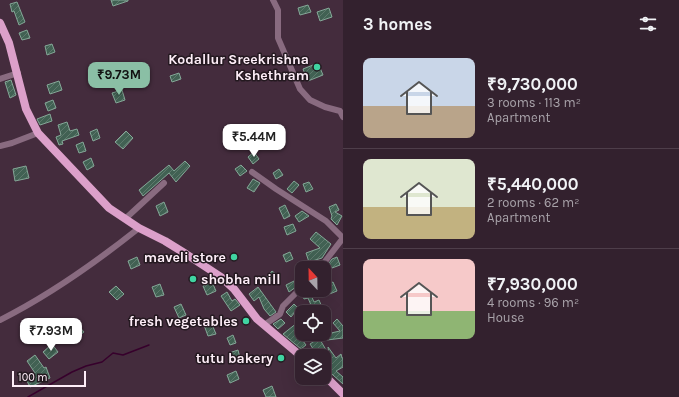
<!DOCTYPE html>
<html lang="en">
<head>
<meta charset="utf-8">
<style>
	:root { --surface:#33212e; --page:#3e2e3a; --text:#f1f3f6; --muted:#a9a3aa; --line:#4e3e4a; --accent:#8abfa5 }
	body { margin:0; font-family:Karla,sans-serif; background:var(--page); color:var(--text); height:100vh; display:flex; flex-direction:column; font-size:15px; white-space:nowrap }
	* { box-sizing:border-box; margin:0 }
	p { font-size:13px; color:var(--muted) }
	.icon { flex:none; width:22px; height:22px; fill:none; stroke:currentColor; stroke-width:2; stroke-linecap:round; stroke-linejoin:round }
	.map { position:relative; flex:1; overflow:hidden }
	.side { display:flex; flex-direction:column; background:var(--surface); width:336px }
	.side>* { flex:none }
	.needle { width:26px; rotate:338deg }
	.fabs { position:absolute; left:295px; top:261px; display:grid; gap:8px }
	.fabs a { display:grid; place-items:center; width:36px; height:36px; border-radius:8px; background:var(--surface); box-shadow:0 4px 16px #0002,0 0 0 1px var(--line); font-size:20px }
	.scale { position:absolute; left:12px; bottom:10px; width:74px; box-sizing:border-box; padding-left:4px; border:2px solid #feeef8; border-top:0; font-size:11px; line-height:14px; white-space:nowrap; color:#feeef8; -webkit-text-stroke:3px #241920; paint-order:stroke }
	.price { position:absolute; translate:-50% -34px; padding:0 9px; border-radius:8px; background:#fff; color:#222; font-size:13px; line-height:26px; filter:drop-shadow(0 1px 2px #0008) }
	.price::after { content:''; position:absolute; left:50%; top:24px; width:12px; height:9px; margin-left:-6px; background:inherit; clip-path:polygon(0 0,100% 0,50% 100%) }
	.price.active { background:var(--accent); color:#111 }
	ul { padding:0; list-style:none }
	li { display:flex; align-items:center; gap:12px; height:100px; padding:0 20px }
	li+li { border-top:1px solid var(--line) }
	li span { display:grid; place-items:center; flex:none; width:112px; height:80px; border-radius:8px; color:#555 }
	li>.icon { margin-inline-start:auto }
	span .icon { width:48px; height:48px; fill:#fffc; stroke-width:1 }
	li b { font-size:17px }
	h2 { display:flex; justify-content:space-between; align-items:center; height:48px; padding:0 20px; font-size:17px }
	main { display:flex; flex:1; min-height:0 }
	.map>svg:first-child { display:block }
</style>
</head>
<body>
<main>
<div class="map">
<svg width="343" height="397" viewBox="0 0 343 397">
	<defs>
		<pattern id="building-hatch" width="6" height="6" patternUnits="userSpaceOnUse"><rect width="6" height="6" fill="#416153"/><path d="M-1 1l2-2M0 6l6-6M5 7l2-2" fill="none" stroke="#5e786c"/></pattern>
	</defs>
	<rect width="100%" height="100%" fill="#442c3d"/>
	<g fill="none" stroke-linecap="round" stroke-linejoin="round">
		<path stroke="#37002c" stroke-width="1.5" d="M28 397 72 372 86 366 102 362 113 353 123 355 149 345"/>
	</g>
	<path fill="url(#building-hatch)" stroke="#84a797" d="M111 0H128V1L113 6Z
		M17 2 25 22 19 25 14 11 12 12 10 4Z
		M308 5 311 12 300 15 298 8Z
		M329 8 332 17 320 21 317 12Z
		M27 30 30 38 22 40 19 33Z
		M52 44 55 52 47 55 45 46Z
		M318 63 323 75 308 81 303 69Z
		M179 73 181 79 172 82 170 76Z
		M139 75 142 83 134 85 132 77Z
		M11 80 16 95 10 98 5 82Z
		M59 81 62 90 50 94 47 85Z
		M122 90 125 100 116 103 112 93Z
		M53 100 56 108 48 111 45 103Z
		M50 114 52 121 40 125 37 119Z
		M67 122 70 131 77 129 79 135 62 141 63 144 59 145 56 137 61 135 58 125Z
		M97 129 100 138 93 141 90 132Z
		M268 129 272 138 264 141 260 133Z
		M126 131 133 138 123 149 115 142Z
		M83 142 86 151 79 153 76 145Z
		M254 152 259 159 253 164 248 157Z
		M91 158 94 166 87 170 83 162Z
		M185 161 190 166 176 182 169 173 143 196 139 190 169 165 174 171Z
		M241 165 247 171 240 176 235 169Z
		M26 166 29 178 15 181 13 169Z
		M279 169 283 175 276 179 273 173Z
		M253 179 260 183 254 192 247 188Z
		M294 181 299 185 292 193 287 189Z
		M309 182 313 189 306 192 303 184Z
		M164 202 168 212 160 216 156 206Z
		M336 204 339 210 335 212 342 216 337 225 331 219 332 216 329 207Z
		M285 205 290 216 284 219 279 208Z
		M302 211 309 216 299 222 295 216Z
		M293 224 296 231 287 235 284 227Z
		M316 232 331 244 322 258 309 262 306 253 320 248 310 239Z
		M290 252 293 259 286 262 283 255Z
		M137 257 140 265 131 269 128 261Z
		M337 257 340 265 332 268 329 263 332 259Z
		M306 261 312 268H297Z
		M272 271 277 275 272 281 267 277Z
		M294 281 296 287 289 292 286 285Z
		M212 282 216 291 207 295 203 286Z
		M333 282 337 291 327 295 324 286Z
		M160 284 164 295 156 297 152 287Z
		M116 286 124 294 117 300 109 292Z
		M258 287 276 312 270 316 264 309 259 297 254 301 249 294Z
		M309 290 314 302 319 300 324 312 318 306 316 307 319 312H314L308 298 304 299 302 294 305 291Z
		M227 292 232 301 235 299 240 305 231 311 221 296Z
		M181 304 186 315 179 318 174 307Z
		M294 304 302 312V319L295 312 291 317 286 312Z
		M281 319 285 323 278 329 273 324Z
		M302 319V335L300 337 306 345 301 349 283 334Z
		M337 319 343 326V338L327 340 324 321 331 333 340 331 333 323Z
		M211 322 216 334 208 336 204 325Z
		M77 324 84 332 77 337 71 329Z
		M233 335 236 343 230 345 227 338Z
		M319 338 329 355 328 347 336 358 341 354 342 358H343V367L336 371 343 377V384L324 367 326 362 324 359V356H322L317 350 315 352 310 344Z
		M52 344 58 352 49 359 43 352Z
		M238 350 240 358 231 362 229 353Z
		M35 355 44 368 46 367 50 378 30 387 25 377 35 373 27 361Z
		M236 371 239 379 230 383 227 375Z
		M272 386 276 397H266L263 390Z"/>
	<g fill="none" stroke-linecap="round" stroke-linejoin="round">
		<path stroke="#896b80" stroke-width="6" d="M273 0 278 10V38L300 89 310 100 325 107 340 111 343 117
			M0 79 18 73
			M0 146 12 143 38 133
			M252 172 276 189 326 221 343 238
			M125 219 164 183
			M320 268 343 238
			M0 320C50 295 95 263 139 228
			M264 325 270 321 280 314 283 306 302 287"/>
		<path stroke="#dca0ca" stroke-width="8" d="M0 23 9 43 26 109 38 133 109 208 139 228 165 241 186 254 221 277 234 289 257 319 302 357
			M324 375 343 394"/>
	</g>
	<g fill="#40d4a2" stroke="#241920" stroke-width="1.5">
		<circle cx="317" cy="67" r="4"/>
		<circle cx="234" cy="257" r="4"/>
		<circle cx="193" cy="279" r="4"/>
		<circle cx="246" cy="321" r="4"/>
		<circle cx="281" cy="358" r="4"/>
	</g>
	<g text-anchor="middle" stroke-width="3" stroke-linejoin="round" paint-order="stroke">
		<g font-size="14" font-weight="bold" fill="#feeef8" stroke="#241920" text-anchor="end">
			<text x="309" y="64">Kodallur Sreekrishna<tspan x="309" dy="16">Kshethram</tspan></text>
			<text x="226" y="262">maveli store</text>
			<text x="201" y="284" text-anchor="start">shobha mill</text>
			<text x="238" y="326">fresh vegetables</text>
			<text x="273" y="363">tutu bakery</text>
		</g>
	</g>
</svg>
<div class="fabs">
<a><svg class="needle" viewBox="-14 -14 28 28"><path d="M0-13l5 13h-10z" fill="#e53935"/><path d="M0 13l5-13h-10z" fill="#a9a3aa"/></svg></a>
<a><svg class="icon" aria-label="locate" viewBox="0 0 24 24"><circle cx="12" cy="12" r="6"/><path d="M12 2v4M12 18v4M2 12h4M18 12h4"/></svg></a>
<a><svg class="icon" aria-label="layers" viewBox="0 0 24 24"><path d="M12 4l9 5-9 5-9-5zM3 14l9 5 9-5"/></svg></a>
</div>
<div class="scale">100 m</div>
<b class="price active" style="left:119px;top:96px">₹9.73M</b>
<b class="price" style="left:254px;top:158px">₹5.44M</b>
<b class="price" style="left:51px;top:352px">₹7.93M</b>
</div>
<section class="side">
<h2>3 homes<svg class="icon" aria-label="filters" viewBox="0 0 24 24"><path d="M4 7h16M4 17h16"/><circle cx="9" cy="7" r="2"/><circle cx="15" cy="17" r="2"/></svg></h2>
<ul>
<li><span style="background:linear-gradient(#c9d6e8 60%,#b9a48a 0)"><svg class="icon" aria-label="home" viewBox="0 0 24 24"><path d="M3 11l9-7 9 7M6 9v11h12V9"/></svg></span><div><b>₹9,730,000</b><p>3 rooms · 113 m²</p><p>Apartment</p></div></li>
<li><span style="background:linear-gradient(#dfe7d0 60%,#c2b280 0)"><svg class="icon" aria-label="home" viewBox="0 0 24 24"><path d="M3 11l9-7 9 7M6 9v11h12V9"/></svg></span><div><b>₹5,440,000</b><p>2 rooms · 62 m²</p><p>Apartment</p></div></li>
<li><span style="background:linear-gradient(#f6c9c9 65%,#8fb573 0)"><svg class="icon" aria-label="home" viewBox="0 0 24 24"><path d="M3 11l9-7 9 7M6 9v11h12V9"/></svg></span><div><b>₹7,930,000</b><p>4 rooms · 96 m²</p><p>House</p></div></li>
</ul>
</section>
</main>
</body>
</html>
